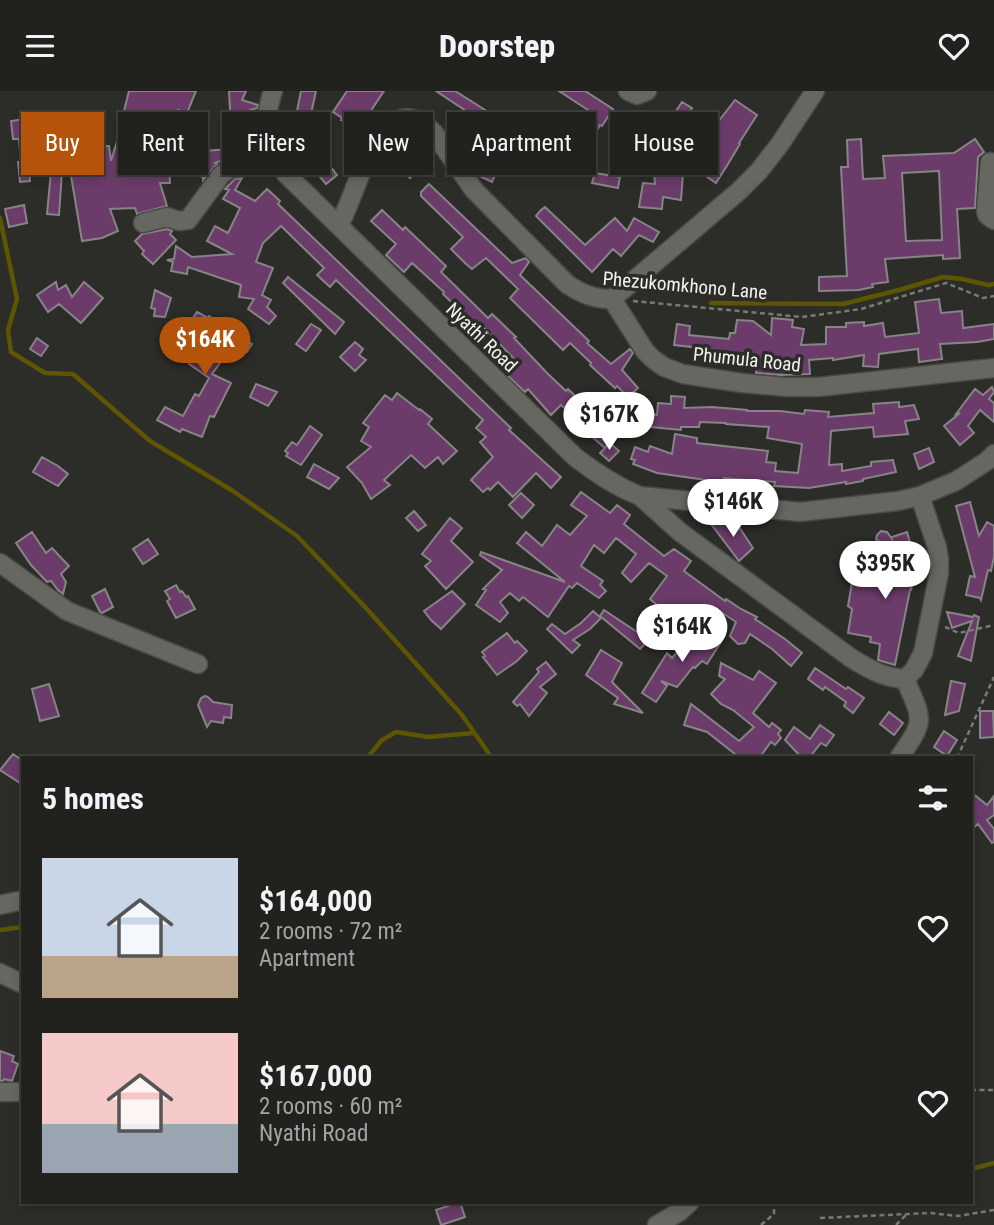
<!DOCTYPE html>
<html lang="en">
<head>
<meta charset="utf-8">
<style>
	:root { --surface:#21211e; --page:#2d2e2b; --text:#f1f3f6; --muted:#a2a3a4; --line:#3e3e3c; --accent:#b45309 }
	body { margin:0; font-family:"Roboto Condensed",sans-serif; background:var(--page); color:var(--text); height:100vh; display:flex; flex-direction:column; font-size:26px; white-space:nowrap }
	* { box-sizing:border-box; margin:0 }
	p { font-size:23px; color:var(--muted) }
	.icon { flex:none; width:38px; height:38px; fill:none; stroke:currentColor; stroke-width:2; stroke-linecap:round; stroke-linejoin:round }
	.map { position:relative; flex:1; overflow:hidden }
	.details { position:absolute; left:21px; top:665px; width:952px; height:448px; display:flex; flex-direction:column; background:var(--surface); border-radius:0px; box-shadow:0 4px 10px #0003,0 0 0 2px var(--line) }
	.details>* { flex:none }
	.top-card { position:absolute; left:21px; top:21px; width:952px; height:63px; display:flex; gap:14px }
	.price { position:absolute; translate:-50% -60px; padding:0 16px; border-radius:24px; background:#fff; color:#222; font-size:23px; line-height:46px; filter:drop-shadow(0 2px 4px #0008) }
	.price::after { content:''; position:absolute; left:50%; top:42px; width:21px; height:16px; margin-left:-10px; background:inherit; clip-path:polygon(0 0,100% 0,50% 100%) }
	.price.on { background:var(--accent); color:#fff }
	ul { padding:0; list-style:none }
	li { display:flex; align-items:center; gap:21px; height:175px; padding:0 21px }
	li span { display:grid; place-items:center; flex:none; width:196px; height:140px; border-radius:0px; color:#555 }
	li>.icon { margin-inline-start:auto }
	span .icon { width:84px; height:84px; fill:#fffc; stroke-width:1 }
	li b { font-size:30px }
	h2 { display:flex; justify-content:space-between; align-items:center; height:84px; padding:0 21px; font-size:30px }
	.pill { padding:0 24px; border-radius:0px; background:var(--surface); box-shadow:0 4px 10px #0003,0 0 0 2px var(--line); font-size:24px; line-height:63px }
	.pill.on { background:var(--accent); color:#fff }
	header { display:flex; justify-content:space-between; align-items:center; height:91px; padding:0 21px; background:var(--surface); font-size:32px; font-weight:800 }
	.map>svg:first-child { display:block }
</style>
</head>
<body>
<header><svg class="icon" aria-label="menu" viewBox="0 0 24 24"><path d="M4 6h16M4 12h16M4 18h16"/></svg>Doorstep<svg class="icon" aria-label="heart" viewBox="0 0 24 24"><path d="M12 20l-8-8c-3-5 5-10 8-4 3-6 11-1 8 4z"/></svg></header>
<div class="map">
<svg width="994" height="1134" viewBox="0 0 994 1134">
	<rect width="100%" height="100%" fill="#2c2c28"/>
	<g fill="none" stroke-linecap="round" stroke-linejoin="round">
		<path stroke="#5d5501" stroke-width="4.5" d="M0 127 17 208 8 239 11 261 45 282 73 283 150 350 233 400 297 445 365 516 462 624 492 667
			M711 212 843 213 899 199 943 186 962 188 988 194 994 193
			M367 667 382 649 396 641 428 646 474 642
			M0 839 23 836
			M971 1078 994 1072"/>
	</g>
	<path fill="#6b3c6a" stroke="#878487" stroke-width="2" fill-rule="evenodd" d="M129 0H196L187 22 178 19 167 45 201 60 232 58 229 0H246L242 9 258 14 257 17 244 21 247 64 229 66 215 72 217 73 203 89V86L169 73 170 92H160L167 115 137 123 135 117 110 118 118 140 102 147 82 150 66 55H109L111 70 125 24H123Z
		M301 0H316L311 23 297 20Z
		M347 0H384L362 33 357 29 354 32 341 29 342 27 333 21Z
		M436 0H455L501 29 504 26 515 36 504 48 464 23 466 20Z
		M559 0H585L613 18 602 35 600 34 597 39 583 30 588 19Z
		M735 9 757 24 739 52 740 53 728 73 716 92 684 70 681 109 663 106 662 118 639 116 643 92 655 93 653 71 670 69 654 51 669 36 690 60 708 32 714 36Z
		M682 11 692 17 683 30 674 23Z
		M56 21H74V32H56Z
		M25 28 26 37 53 35 54 52 56 36 65 37 59 124 47 123 53 59 30 57 32 77 29 78 30 90 20 91 18 71H21L19 48H13L11 30Z
		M554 30 564 34 553 63 545 61Z
		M861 48 863 88 885 87 883 65 954 62 975 48 984 61 978 66 975 117 957 118 960 167 943 168V164L885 168 888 191 872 193 873 196 859 199 819 200V186L847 185 841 76H848L847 49ZM939 80 942 149 906 150 902 82Z
		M407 64 420 76 410 87 397 74Z
		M486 64 505 73 500 84 496 82 492 91 477 84Z
		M326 70 337 84 326 93 314 79Z
		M595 82 620 86 618 97 592 92Z
		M242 87 235 99 255 110 267 98 280 110 278 113 511 337 509 339 561 386 551 397 536 382 513 406 498 391 490 399 488 397 483 401 471 389 493 366 480 351 486 346 476 337 483 329 336 189 330 196 317 184 324 177 281 135 263 152 256 171 273 177 262 204 271 209 267 216 276 225 269 233 248 218 254 208 239 206 241 194 188 176 187 183 171 180 173 171 167 169 174 168 176 155 192 166 232 163 207 150 215 135 228 142 240 117 223 108 229 99 225 98 235 88Z
		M429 93 512 172 526 167 529 171 520 184 589 250 587 252 611 273 630 258 633 262 622 279 638 297 628 306 617 295 615 297 590 274 591 272 570 252 563 259 510 207 518 198 486 167 472 178 466 173 451 158 463 146 421 105V101Z
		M24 114 27 132 9 136 5 118Z
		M545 116 585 154 615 127 627 140 634 127 659 141 653 151 639 144 621 165 613 158 592 181 536 125 541 119Z
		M382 119 403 139 405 136 446 175 441 181 488 227 492 223 516 246 514 247 547 282 566 300 568 298 603 332 590 330 589 333 618 343 605 357 591 345 593 343 561 314 551 324 528 298 525 301 508 285 519 273 483 236 480 239 443 203 444 201 412 172 404 181 386 164 396 153 371 130Z
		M167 138 172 140 170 143 176 149 153 173 142 163 144 160 135 150 142 143Z
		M288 186 344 231 335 243 283 192Z
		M56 191 58 199 66 194 72 206 84 191 103 207 81 232 59 213 48 221 37 204Z
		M155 199 171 207 165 226 154 225 155 218 151 217Z
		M939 208 941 222 962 220 963 237 994 233V248L977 251 940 253 942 268 919 271 918 258 879 263 878 276 863 275 864 264 833 269V267L809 269 810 283 780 284 756 282 757 273 730 271V264L701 261V257L674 254 677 233 690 235 689 244 729 248 730 242H735L737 229 753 230 771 244 772 227 793 229 792 236 804 238 801 254 826 253V236H846V232L864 231V235L883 232 885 246 919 242 915 211Z
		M197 221 208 227 209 225 235 242 237 240 247 246 246 249 252 253 247 261 228 250 223 257 228 261 212 283 231 292 214 326 210 325 202 346 182 338 180 341 157 329 165 316 183 325 195 303 199 305 209 287 189 273 191 270 172 257 178 248 197 261 214 242 191 230Z
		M311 233 321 239 306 260 296 253Z
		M37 247 48 255 41 265 30 258Z
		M355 251 363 258 359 264 366 269 355 280 340 266Z
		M256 293 277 301 268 315 250 306Z
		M992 296 994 301 989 308 994 312V331L980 319 968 335 974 342 960 354 944 335 960 322 956 323 975 298 983 304Z
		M397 302 419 319 420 318 432 328 428 333 457 360 443 373 438 366 425 377 411 364 384 389 390 394 371 408 362 392 347 376 371 356 361 350 369 336 363 332 385 304 392 309Z
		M671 305 685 306 684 317 712 316 747 319V320H780L804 323 805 319 829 321 828 326 874 322 873 313 899 311V316L914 314 919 328 905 330 908 343 874 346 873 336 831 340 829 374 842 373V380L871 375V371L893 369 896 381 863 388V390L846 393V391L809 397 774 395 775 391 724 387V389H706L657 382 633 373 635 369 631 368 635 356 648 361 650 355 672 363 675 343 697 347V352L768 360 766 371 776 372 775 380 798 382 802 353 767 347 769 336 726 333V332L700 331 699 336H681V339L651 336 652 323 657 324 658 312 671 313Z
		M310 335 322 344 301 374 286 365 288 362 285 360 292 351 297 354Z
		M610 352 619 360 609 370 600 362Z
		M929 357 934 371 919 378 914 363Z
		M42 366 58 375 68 383 58 395 33 381Z
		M314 373 339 387 329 398 307 386Z
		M581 401 610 422 617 414 630 424 624 433 664 465 674 458 691 470 684 480 725 510 726 508 741 518 757 526 755 528 785 548 802 562 791 575 772 558 750 543 745 552 738 553 730 545 736 531 718 519 707 534 683 517 674 529 650 508 667 485 649 472 631 491 622 482 636 463 616 447 604 462 594 454 581 475 603 490 600 494 606 500 599 507 577 492 572 497 569 495 548 526 523 506 519 510 510 502 500 511 508 522 500 531 476 514 486 499 483 498 502 479 480 464 481 461 565 491 517 452 526 441 542 455 557 434 570 444 587 425 571 414Z
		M521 402 534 414 522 427 509 414Z
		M970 411 979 445 987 431 994 435V466L991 480 988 479 981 509 980 507 966 504 970 485 975 486 956 415Z
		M414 420 426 434 418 440 406 427Z
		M721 426 728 436 731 434 735 439 739 436 753 457 739 470 711 433Z
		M450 427 462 437 451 450 473 471 446 498 425 475 431 470 422 463Z
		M881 440 887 441 892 448V446L907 441 913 461 921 459 911 499H910L895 574 878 569 880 553 870 551 871 546 848 542 852 518 848 515 853 485 884 491V489H900L893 451 881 452 876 448 877 444Z
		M32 441 46 462 52 457 69 475 61 483 66 491 63 503 58 499 51 490 47 491 31 474 16 452Z
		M148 448 158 463 143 473 133 458Z
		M176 494 180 501 182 500 186 506 188 505 195 518 176 527 167 510 170 508 165 500Z
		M105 498 113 516 102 522 100 521 92 505Z
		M452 500 465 513 441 538 431 529 424 520Z
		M604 519 649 549 640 558 600 525Z
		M593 520 601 527 590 538 573 549 580 554 572 562 547 538 552 533 565 543 581 532Z
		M947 521 973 526 974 524 979 526 971 570 958 565 972 530 952 537Z
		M700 537 721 551 707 573 702 570 695 577 693 576 677 596 661 590 667 595 656 611 642 602 667 562 672 567 684 554 687 557Z
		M507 542 515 552 517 550 527 560 517 570 497 584 483 566 485 565 482 561Z
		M601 559 622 572 612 591 643 622 614 613 618 607 586 584Z
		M546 571 556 583 540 596 547 602 529 625 520 613 517 615 513 611 539 581 537 578Z
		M721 572 753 589 759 580 776 592 753 622 769 636 772 632 781 639 778 643 781 647 775 654 771 651 759 667H740L707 641 684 634 691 613 739 650 754 636 733 619 721 613 711 603 725 588 719 585Z
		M815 577 846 598 848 596 864 607 853 622 844 615 846 611 825 596 823 599 808 588Z
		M951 590 965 593 959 620 945 624Z
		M49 593 59 625 40 630 32 598Z
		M205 605 208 606 213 611 232 614 231 627 224 626 223 632 211 630 207 636 198 614 201 607Z
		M980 620H993L994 646 980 647Z
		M889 621 903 632 894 644 880 633Z
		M820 634 834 644 826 655 821 652 809 667H802L785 649 794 636 810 648Z
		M944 640 957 649 947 665 934 656Z
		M13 663 23 670V694L0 679Z
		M971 701 987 714 994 705V724L987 729 994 738V751L992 752 978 733 971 739Z
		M0 960 14 965 12 970 18 973 12 990 4 988 3 990H0Z
		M460 1111 465 1126 441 1134 436 1119Z"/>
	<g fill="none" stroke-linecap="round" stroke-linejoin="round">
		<defs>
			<path id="minor" d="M273 0C261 36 268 52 286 83L575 366C596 382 615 395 640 405L800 421 898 410 920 405 956 390 987 370 994 363
				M628 0 637 4 647 0
				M990 71 986 120 987 124 994 129
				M143 132 167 126 179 130 188 129 221 84 231 77 259 74 276 65
				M339 135C346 120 352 105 358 89 371 58 394 0 434 42L474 99 567 193C582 203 594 208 612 208
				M612 208 645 260 653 268 664 276 683 283 742 292 786 296H818L994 277
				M612 208 739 100 759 80 780 53 815 0
				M640 405 680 441 851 567C869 578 884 587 905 588L914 579 923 562 939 482V468L937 456 920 405
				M0 472 67 520 198 573
				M899 667C926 628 923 630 905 588
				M0 814 23 809
				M0 882 23 893
				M0 1001H23
				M657 1134 679 1121 690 1111"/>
		</defs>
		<use href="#minor" stroke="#494946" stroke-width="21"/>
		<path stroke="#797975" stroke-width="2.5" stroke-dasharray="5 3.5" stroke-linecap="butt" d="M633 210 802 226 861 218 946 192 983 207 994 205
			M945 536 959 542 994 534
			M957 667 994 586
			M971 999H994
			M820 1127 930 1122 958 1125 994 1119
			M761 1134 774 1123V1111
			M896 1134 906 1124"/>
		<use href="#minor" stroke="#676762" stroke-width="18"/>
	</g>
	<g text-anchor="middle" stroke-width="7" stroke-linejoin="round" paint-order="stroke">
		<g font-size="19" fill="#f2f2ef" stroke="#2c2c28">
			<text transform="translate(685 194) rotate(5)" y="7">Phezukomkhono Lane</text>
			<text transform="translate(482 246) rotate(44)" y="7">Nyathi Road</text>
			<text transform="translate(747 268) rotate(6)" y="7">Phumula Road</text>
		</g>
	</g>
</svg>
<b class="price on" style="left:205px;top:286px">$164K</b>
<b class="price" style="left:609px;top:361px">$167K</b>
<b class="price" style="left:733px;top:448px">$146K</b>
<b class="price" style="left:885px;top:510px">$395K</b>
<b class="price" style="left:682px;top:573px">$164K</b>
<div class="top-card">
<a class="pill on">Buy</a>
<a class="pill">Rent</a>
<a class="pill">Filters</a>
<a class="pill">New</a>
<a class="pill">Apartment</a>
<a class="pill">House</a>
</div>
<section class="details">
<h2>5 homes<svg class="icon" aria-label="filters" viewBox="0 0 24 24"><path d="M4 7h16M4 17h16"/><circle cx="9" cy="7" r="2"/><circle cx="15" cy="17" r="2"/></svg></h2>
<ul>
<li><span style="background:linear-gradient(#c9d6e8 70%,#b9a48a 0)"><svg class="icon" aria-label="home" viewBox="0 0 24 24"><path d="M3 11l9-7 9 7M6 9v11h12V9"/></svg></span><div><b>$164,000</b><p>2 rooms · 72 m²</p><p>Apartment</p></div><svg class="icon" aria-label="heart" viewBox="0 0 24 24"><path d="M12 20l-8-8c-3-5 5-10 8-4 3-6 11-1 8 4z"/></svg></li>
<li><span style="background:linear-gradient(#f6c9c9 65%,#9aa5b1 0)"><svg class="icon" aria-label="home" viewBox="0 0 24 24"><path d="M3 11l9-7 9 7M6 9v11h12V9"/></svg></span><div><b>$167,000</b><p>2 rooms · 60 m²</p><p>Nyathi Road</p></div><svg class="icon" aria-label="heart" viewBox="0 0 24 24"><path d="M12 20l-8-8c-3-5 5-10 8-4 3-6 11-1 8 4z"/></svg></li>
</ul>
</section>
</div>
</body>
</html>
